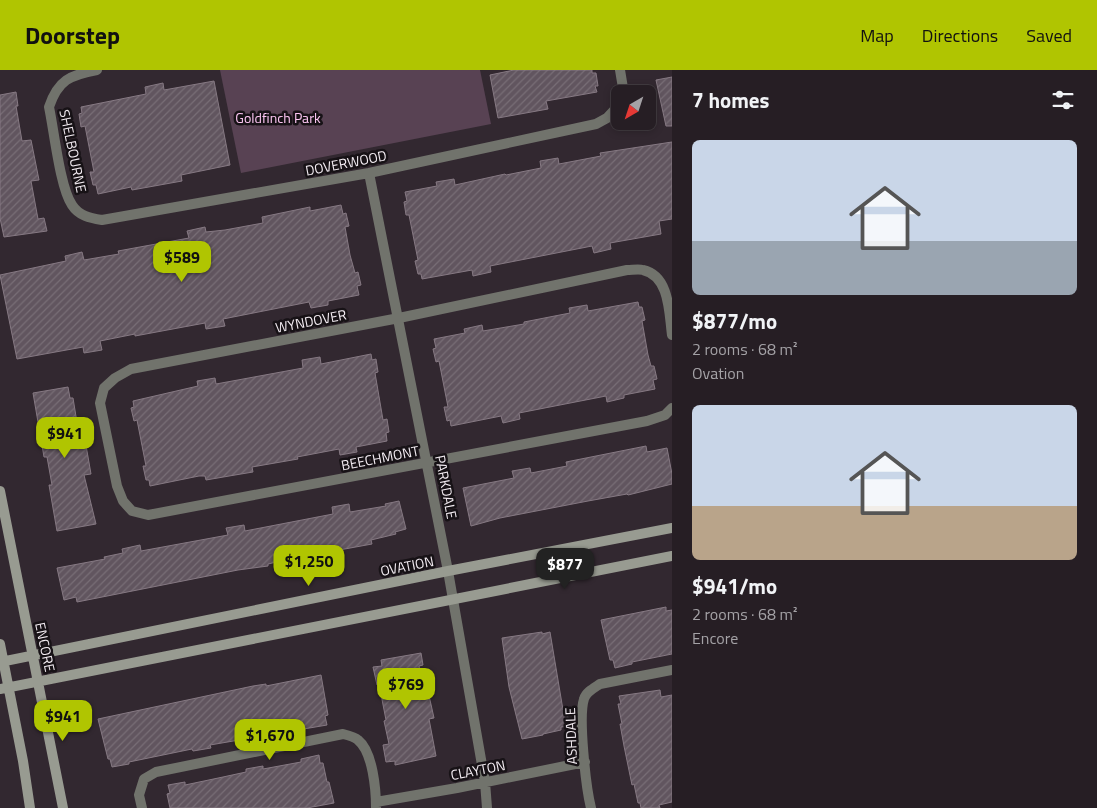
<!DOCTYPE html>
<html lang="en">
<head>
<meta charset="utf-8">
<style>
	:root { --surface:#261e24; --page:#322b31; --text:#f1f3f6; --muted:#a4a2a6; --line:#423c41; --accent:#b0c501 }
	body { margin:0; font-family:"Titillium Web",sans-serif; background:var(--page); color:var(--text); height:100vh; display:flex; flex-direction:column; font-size:19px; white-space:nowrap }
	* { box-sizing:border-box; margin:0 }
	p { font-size:16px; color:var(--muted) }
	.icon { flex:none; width:28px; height:28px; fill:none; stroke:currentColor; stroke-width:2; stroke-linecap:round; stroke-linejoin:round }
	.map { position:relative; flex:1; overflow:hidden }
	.drawer { display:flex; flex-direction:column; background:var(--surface); width:425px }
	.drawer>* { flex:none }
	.needle { width:32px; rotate:219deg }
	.buttons { position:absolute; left:611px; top:15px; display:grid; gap:10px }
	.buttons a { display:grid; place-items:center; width:45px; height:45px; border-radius:8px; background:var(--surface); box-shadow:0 2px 8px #0003,0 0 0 1px var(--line); font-size:25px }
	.price { position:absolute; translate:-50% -42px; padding:0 11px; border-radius:10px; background:var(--accent); color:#111; font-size:16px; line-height:32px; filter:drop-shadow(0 1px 2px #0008) }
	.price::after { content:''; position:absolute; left:50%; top:30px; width:15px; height:11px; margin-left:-8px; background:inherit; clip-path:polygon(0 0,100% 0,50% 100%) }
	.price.selected { background:#222; color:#fff }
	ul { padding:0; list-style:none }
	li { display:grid; align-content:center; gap:10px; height:265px; padding:0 20px }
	li span { display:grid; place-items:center; height:155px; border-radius:8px; color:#555 }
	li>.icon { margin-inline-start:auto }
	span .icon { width:90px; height:90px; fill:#fffc; stroke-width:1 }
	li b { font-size:21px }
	h2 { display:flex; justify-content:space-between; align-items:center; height:60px; padding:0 20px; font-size:21px }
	header { display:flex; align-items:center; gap:30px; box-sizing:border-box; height:70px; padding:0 25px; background:var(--accent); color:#111 }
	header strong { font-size:24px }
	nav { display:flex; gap:28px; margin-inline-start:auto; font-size:18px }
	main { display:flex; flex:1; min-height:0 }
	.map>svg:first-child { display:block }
</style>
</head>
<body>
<header>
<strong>Doorstep</strong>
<nav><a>Map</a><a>Directions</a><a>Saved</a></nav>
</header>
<main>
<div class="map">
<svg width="672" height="738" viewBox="0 0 672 738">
	<defs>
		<pattern id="building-hatch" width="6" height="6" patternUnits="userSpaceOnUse" patternTransform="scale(1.25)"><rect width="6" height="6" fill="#61555f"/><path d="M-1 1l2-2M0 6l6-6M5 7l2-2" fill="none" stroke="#786e76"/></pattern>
	</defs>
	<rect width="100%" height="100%" fill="#322830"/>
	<path fill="#584253" d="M220 0H480L491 54 241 103Z"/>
	<path fill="url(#building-hatch)" stroke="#867983" d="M514 0H592V3H596L598 16H595L597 22 546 31 548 39 498 48 490 5Z
		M672 7V56H666L656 10Z
		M214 11 230 95 181 105 182 111 132 120 131 117 98 124 96 115H93L90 102H94L85 56 81 57 79 44 82 43 81 37 146 24 145 17 163 13 164 20Z
		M16 22 18 36H16L22 71 31 70 39 110 31 111 38 149 44 148 47 161 4 167 0 148V25Z
		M672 72V149L659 151 661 164 610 173 611 179 594 183 592 176 490 196 491 202 473 206 472 200 422 209 421 204H418L415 191 418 190 409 145H406L404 132 407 131 405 122 437 116 436 112 454 109 455 115 505 104 506 105 541 98 540 91 558 88 559 94 601 86 600 83Z
		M341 135 343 144 346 143 349 156 345 157 350 185 355 203 358 202 361 215 357 216 359 225 328 231V235L311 238 309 232 223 249 225 256 206 259 205 253 135 266V264L100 271 102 280 84 283 83 277 17 289 0 205 66 191 65 186 82 182 84 190 119 184 118 181 189 168 187 161 205 157 206 162 225 160 263 153 262 147 310 137V141Z
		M638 232 639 237H642L645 250 642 251 648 285 651 296H654L657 309 653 310 655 319 624 325V328L607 332 606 326 519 343 520 349 503 353 501 346 451 356 450 350 447 351 444 337H448L439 291 436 292 433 279 436 278 434 269 465 263 464 259 482 255 483 261 524 254V252L570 243 569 238 587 235 588 241Z
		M371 284 372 290 376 289 378 302 375 303 383 350 387 349 389 362 386 363 387 371 356 377 357 382 340 385 339 379 297 387 298 389 252 397 253 402 235 405 206 410 205 406H199L150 416 149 410H146L143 396H146L137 350 134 351 131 338 134 337 133 331 198 316 197 311 215 308 216 314 303 298 302 290 320 287 321 294Z
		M68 317 70 328H73L79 365 84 364 91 404 84 405 96 454 57 461 49 415H52L47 387H44L33 323Z
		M646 376 647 382 667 378 672 404V414L628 425 627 424 588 431 500 448 471 456 463 418 514 408 512 401 530 398 531 403 567 396 566 392Z
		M399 431 406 459 395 462 396 464 371 470 372 474 290 489 268 494V496L238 500 77 532 76 527 64 530 57 498 105 489 104 487 123 483 122 479 140 475 141 481 228 465 226 458 244 455 245 461 333 444 332 437 349 434 350 442 386 436 385 434Z
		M666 537V541L672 540V584L632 592V594L615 598 613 590H610L601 550Z
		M542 562V564L550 562 563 640 566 639 570 656 561 657V660L543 664V665L522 669 509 617 502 568Z
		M421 583 423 595 419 596 424 622 428 621 434 648 429 649 436 686 395 695V691L386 692 383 675 389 674 384 651 386 650 379 614 377 615 373 597 382 596 381 590Z
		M321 605 328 645 325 646 327 655 210 675 211 678 193 681 192 679 129 692V694L112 697 110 689H108L98 649 253 616 266 614V616Z
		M660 620 661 627 672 625V732L659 735 660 738H641L640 733H638L634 714 632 715 624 676 620 654H622L618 634H621L619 626Z
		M319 685 320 693H323L327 712H329L334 733 307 738H170L167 724 170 723 168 715 185 712V715L223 707 246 702V699L263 696V699L301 692V689Z"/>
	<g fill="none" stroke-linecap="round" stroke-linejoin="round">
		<path stroke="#71736c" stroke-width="10" d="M97 0C70 5 58 10 49 37 54 60 60 118 72 135 79 146 90 148 102 150L369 103 596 54 607 48 620 34
			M620 0 624 24
			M369 103 448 501 485 712 487 738
			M672 265C669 243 670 206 643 200 639 199 632 200 627 200L399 248 131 299 115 308 104 318 100 333 117 416 123 431 132 441 148 445 647 351 665 345 672 338
			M376 732 457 718 585 692
			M142 738 139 725 144 709 156 702 343 664C347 665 355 667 358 670 373 682 376 720 376 738
			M591 738C586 718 578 647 584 629 586 622 594 618 600 614L672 600"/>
		<path stroke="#989b91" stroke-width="10" d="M0 421 63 738
			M0 574 23 691 30 738
			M0 592 448 501 672 458
			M0 619 672 486"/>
	</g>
	<g text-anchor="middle" stroke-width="5" stroke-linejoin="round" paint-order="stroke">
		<g font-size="14" fill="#fec7f4" stroke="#171216">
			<text x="278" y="53">Goldfinch Park</text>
		</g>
		<g font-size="14" fill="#f4edf3" stroke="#171216">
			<text transform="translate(73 81) rotate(78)" y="5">SHELBOURNE</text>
			<text transform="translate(346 93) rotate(-11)" y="5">DOVERWOOD</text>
			<text transform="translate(311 251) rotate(-11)" y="5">WYNDOVER</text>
			<text transform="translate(380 388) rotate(-11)" y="5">BEECHMONT</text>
			<text transform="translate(446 417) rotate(79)" y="5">PARKDALE</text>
			<text transform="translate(407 496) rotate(-11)" y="5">OVATION</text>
			<text transform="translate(45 577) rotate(78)" y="5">ENCORE</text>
			<text transform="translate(571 666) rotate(-92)" y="5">ASHDALE</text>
			<text transform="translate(478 700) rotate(-11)" y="5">CLAYTON</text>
		</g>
	</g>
</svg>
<div class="buttons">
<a><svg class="needle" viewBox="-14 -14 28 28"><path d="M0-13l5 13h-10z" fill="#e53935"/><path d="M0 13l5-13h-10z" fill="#a4a2a6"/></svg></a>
</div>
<b class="price" style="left:182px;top:213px">$589</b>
<b class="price" style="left:65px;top:389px">$941</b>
<b class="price" style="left:309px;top:517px">$1,250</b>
<b class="price selected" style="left:565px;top:520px">$877</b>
<b class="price" style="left:406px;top:640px">$769</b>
<b class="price" style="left:63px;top:672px">$941</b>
<b class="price" style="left:270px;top:691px">$1,670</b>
</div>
<section class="drawer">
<h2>7 homes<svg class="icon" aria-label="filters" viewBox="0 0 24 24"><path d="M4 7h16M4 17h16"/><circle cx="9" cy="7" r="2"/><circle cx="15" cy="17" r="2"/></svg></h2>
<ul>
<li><span style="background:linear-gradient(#c9d6e8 65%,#9aa5b1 0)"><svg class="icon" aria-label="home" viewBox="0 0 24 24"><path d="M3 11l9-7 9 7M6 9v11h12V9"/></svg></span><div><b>$877/mo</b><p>2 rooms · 68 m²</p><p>Ovation</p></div></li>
<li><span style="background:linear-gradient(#c9d6e8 65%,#b9a48a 0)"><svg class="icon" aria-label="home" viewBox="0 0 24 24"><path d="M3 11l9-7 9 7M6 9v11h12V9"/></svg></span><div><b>$941/mo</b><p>2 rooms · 68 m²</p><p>Encore</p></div></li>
</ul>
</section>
</main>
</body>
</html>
